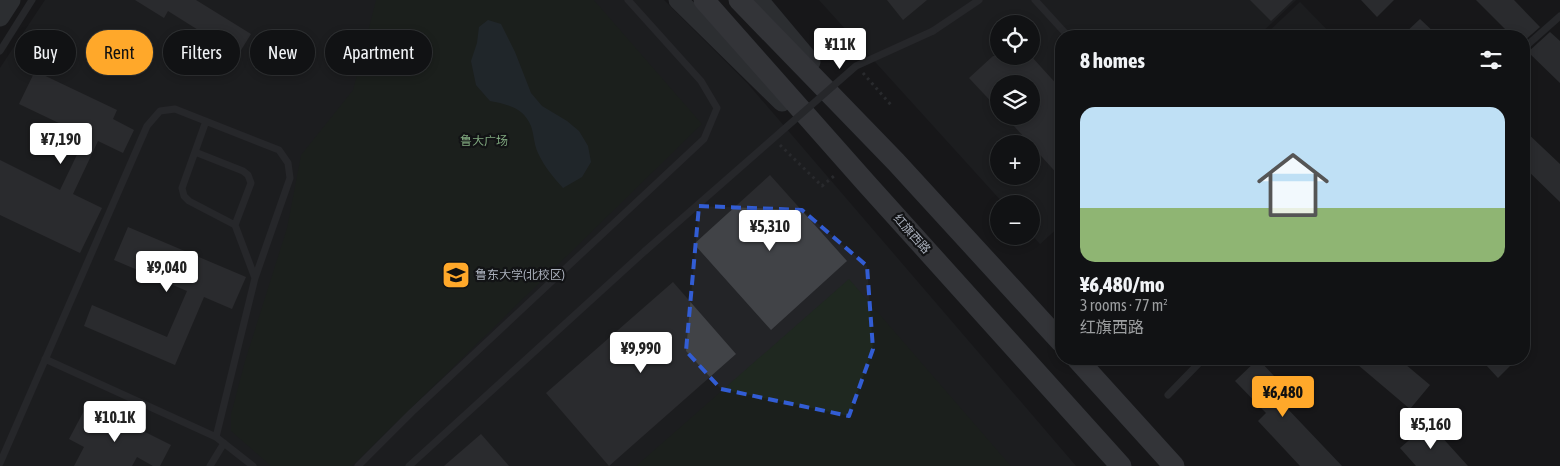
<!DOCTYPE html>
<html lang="en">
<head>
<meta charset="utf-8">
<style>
	:root { --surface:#111214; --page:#1a1b1d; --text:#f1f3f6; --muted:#9c9ea0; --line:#303234; --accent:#ffa82a }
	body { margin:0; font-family:"Asap Condensed","Noto Sans SC",sans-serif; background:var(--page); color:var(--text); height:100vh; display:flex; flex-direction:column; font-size:19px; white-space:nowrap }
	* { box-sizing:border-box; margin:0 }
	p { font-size:16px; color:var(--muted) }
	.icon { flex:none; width:28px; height:28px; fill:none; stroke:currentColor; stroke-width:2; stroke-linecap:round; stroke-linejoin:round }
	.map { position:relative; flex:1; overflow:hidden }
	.sheet { position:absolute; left:1055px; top:30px; width:475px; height:335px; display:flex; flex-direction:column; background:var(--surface); border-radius:20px; box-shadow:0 2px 8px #0003,0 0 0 1px var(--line) }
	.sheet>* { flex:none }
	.top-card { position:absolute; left:15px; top:30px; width:475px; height:45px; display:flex; gap:10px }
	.tools { position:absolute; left:990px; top:15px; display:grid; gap:10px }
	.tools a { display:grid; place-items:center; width:50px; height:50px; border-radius:50%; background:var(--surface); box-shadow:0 2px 8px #0003,0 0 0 1px var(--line); font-size:25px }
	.price { position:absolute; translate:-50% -42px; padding:0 11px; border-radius:5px; background:#fff; color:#222; font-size:16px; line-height:32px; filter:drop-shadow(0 1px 2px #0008) }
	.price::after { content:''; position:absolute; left:50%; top:30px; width:15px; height:11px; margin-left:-8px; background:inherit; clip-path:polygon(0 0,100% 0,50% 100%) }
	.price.selected { background:var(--accent); color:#111 }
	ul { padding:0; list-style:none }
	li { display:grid; align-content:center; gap:10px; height:265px; padding:0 25px }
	li span { display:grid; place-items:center; height:155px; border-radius:15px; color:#555 }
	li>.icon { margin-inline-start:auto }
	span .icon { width:90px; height:90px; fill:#fffc; stroke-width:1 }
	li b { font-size:21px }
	h2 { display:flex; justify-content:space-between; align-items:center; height:60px; padding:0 25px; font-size:21px }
	.tag { padding:0 18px; border-radius:22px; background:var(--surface); box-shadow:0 2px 8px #0003,0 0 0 1px var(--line); font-size:18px; line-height:45px }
	.tag.selected { background:var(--accent); color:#111 }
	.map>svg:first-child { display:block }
</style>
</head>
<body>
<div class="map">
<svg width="1560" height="466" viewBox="0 0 1560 466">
	<rect width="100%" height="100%" fill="#17181a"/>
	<path fill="#232427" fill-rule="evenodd" d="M45 0H664L748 84 1076 466H0V68Z
		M819 0H1296L1258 36H1061V225L1040 244 1031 234V204H1004ZM999 24H1031V56H999ZM999 84H1031V116H999ZM999 144H1031V176H999Z
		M1300 2 1333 36H1264Z"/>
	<path fill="#1f2820" d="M376 0H594L702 124 352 466H271L231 431V414L245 361 287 228 301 155 353 90Z
		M849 279 1011 466H636Z"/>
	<path fill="#2c383f" d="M488 20 501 24 515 52 531 93 542 106 567 121 579 131 588 146 591 162 582 177 563 188C553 177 544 166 538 153 534 145 534 134 531 126 524 108 507 104 490 101L476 85 471 61 477 43 479 27Z"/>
	<path fill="#414347" d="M135 0H196L251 34 238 55 168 11 164 18Z
		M887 0H927L903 20Z
		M1250 0H1293L1271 21Z
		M1361 0H1394L1377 17Z
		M1476 0H1514L1540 27 1524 41V36H1512Z
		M1420 19 1438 36H1402Z
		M1550 32 1560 41V83L1528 52Z
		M993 56H1031L1061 89V178L1005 116H1031V84H999V110L969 78Z
		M35 71 117 110 113 119 134 130 123 153 98 141 73 194 102 208 80 253 0 215V160L60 190 86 136 19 104Z
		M1524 130 1560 164V202L1524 167Z
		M770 175 847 261 771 330 694 244Z
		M128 227 246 277 232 309 204 297 175 365 84 326 92 305 167 337 187 291 114 260Z
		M673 282 736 354 609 466 546 393Z
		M1258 359 1293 396 1284 405 1342 466H1300L1258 421 1266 413 1235 381Z
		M1351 359H1399L1430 385 1410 409Z
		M1492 359H1517L1498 378 1486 365Z
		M86 407 123 426 125 422 171 445 160 466H153L137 457 132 466H74L84 447 69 439Z
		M1429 423 1468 466H1416L1400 448Z
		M481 434 509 466H444Z"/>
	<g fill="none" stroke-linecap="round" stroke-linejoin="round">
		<path stroke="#3e4146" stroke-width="3" stroke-dasharray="2.5 4" stroke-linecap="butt" d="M863 73 891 105 890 107
			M780 145 822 186 834 176"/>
		<path stroke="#383a3f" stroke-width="7" d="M1035 0 1068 36
			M933 31 979 0
			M1524 48 1560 16
			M0 51 32 0
			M206 121 182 188 184 196 189 201 235 225 255 278
			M195 152 243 171 248 175 251 183 235 225
			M45 359 216 437 253 466
			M1168 395 1203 359
			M0 463 147 126 160 111 175 109 279 150 288 163 290 178 255 278 216 437
			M210 466 224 443
			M358 466 412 412 704 139 717 108 701 81 628 0
			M409 466 645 251"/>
		<path stroke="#46494f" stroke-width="19" d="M678 0 782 102
			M759 0 811 62
			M0 17 11 0"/>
		<path stroke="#54575e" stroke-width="21" d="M704 0 866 183 1121 466
			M739 0 896 162 1061 342
			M1077 359 1174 466"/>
		<path stroke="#383a3f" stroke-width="7" d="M645 251 856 66 933 31"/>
	</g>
	<path d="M0 0H1560V466H0ZM699 206 802 210 867 266 873 349 849 416 721 389 686 351Z" fill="#17181a" fill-opacity=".55" fill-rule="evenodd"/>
	<path fill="none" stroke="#325dd4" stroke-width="4" stroke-dasharray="10 6" stroke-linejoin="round" d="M699 206 802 210 867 266 873 349 849 416 721 389 686 351Z"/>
	<defs>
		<symbol id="university-square" viewBox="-11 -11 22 22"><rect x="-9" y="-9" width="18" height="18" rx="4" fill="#ffa82a" stroke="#121315"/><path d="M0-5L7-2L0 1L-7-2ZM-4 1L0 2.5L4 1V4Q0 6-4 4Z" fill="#111"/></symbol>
	</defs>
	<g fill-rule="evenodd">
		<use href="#university-square" x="440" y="259" width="32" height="32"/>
	</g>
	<g text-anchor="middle" stroke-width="4.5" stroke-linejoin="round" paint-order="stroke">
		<g font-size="12" fill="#7fa77e" stroke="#121315">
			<text x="484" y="145">鲁大广场</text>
		</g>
		<g font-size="12" fill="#a9afbb" stroke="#121315">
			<text transform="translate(912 234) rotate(48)" y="4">红旗西路</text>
		</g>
		<g font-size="12" fill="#a9afbb" stroke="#121315" text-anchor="start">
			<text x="475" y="279">鲁东大学(北校区)</text>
		</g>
	</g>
</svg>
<div class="tools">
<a><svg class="icon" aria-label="locate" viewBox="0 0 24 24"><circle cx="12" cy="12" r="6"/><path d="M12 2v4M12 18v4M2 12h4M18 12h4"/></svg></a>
<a><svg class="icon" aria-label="layers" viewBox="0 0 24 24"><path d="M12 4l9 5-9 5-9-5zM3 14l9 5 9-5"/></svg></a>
<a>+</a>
<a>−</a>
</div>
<b class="price" style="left:840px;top:70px">¥11K</b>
<b class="price" style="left:61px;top:165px">¥7,190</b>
<b class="price" style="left:770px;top:252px">¥5,310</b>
<b class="price" style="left:167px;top:293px">¥9,040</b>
<b class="price" style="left:641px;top:374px">¥9,990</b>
<b class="price selected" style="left:1283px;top:418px">¥6,480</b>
<b class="price" style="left:115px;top:443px">¥10.1K</b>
<b class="price" style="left:1431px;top:450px">¥5,160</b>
<div class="top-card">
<a class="tag">Buy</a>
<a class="tag selected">Rent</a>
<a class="tag">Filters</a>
<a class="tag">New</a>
<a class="tag">Apartment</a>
</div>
<section class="sheet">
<h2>8 homes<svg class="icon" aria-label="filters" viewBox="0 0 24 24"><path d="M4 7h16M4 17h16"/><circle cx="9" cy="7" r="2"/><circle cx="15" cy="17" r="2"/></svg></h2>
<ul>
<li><span style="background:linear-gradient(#bfe0f5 65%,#8fb573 0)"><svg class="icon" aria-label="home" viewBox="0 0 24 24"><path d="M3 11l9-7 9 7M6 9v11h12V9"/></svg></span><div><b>¥6,480/mo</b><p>3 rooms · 77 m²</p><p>红旗西路</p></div></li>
</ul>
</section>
</div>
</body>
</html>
